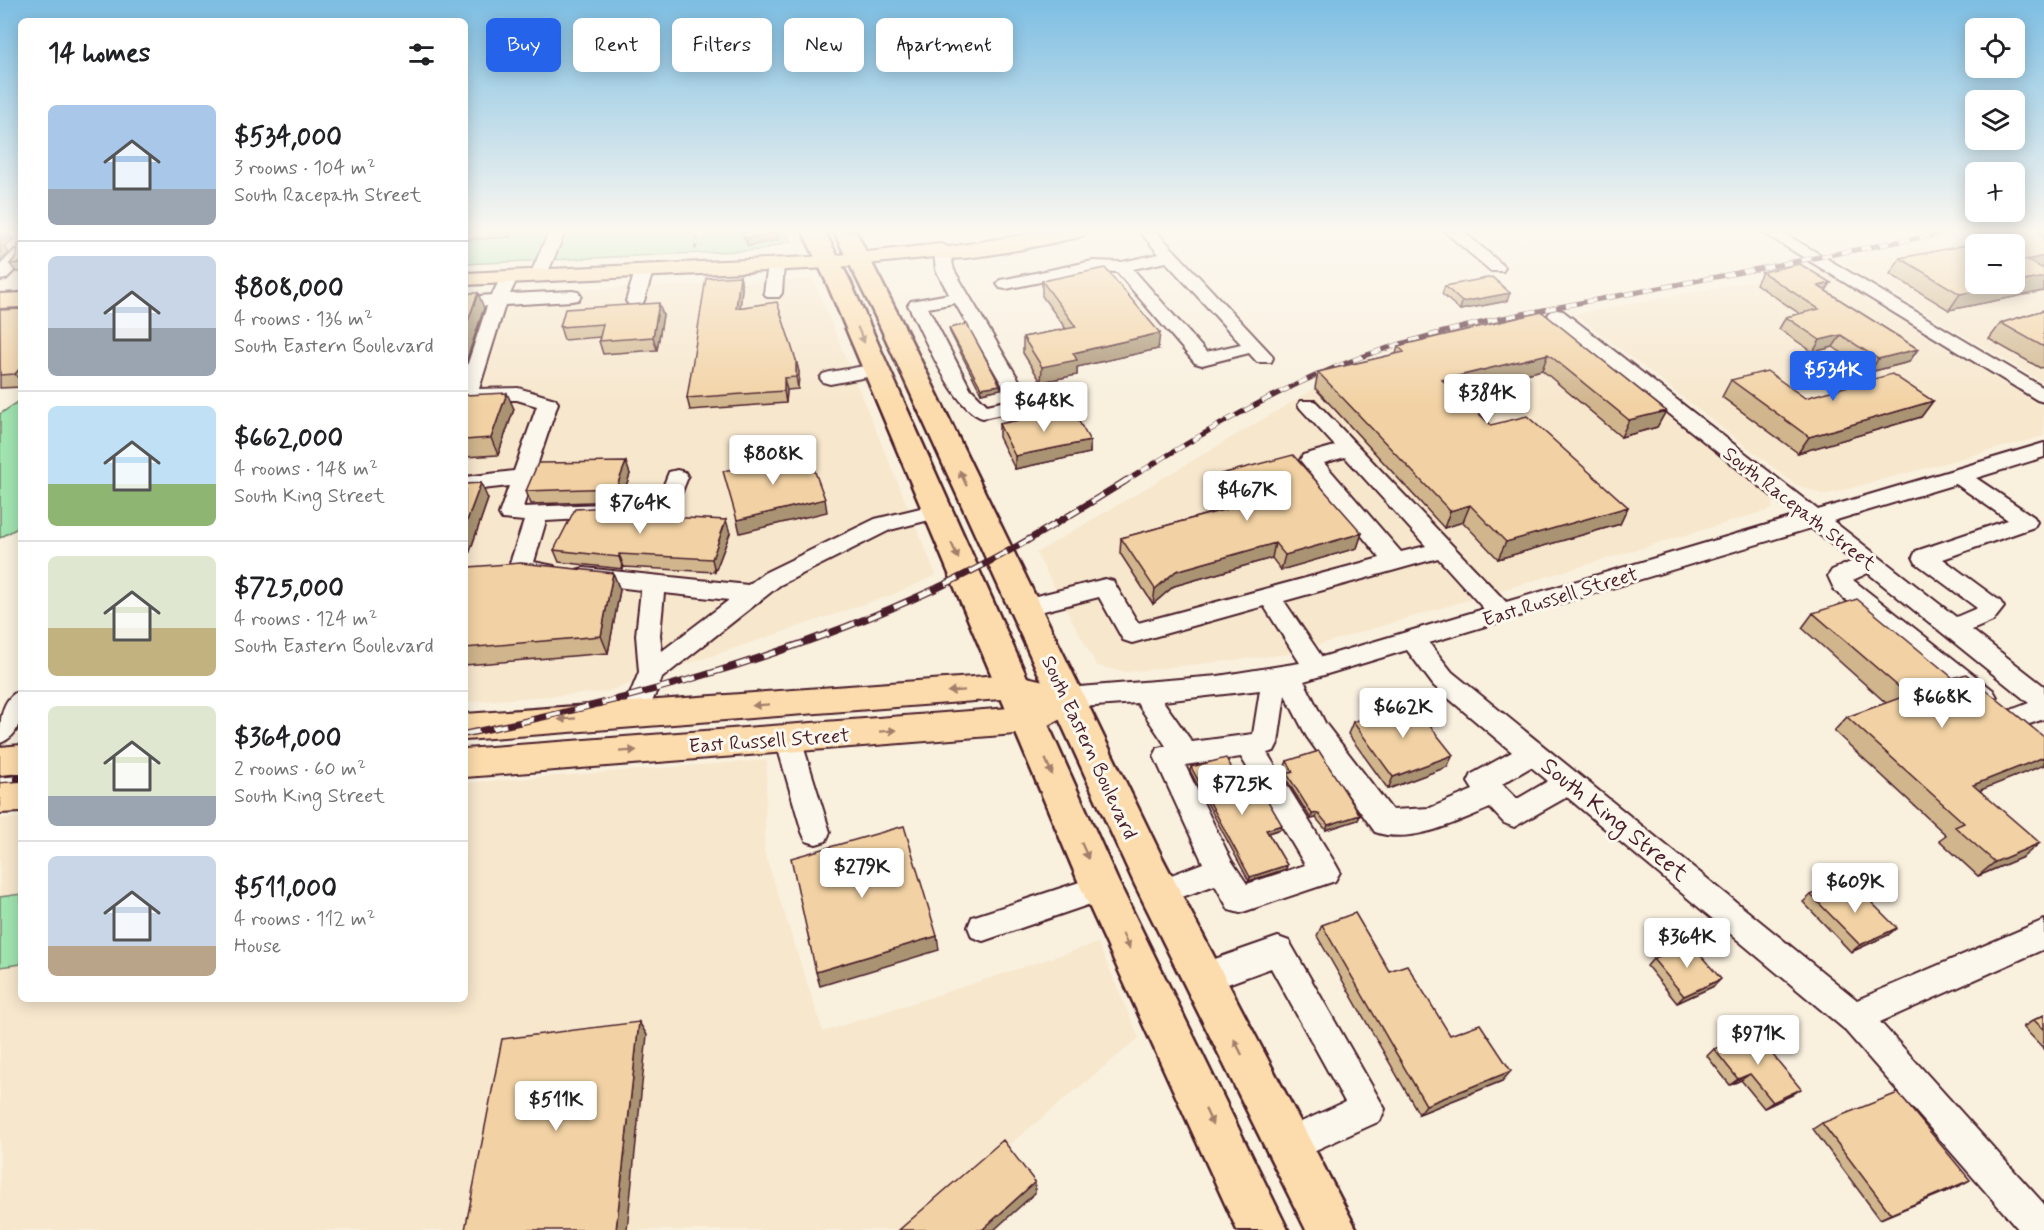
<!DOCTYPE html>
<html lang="en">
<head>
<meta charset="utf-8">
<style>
	:root { --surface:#fff; --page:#f6f6f6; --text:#202124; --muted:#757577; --line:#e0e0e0; --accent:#2563eb }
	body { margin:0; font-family:Mynerve,sans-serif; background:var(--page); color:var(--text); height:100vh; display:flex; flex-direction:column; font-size:22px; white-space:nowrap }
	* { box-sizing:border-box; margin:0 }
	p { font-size:20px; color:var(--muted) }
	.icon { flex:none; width:33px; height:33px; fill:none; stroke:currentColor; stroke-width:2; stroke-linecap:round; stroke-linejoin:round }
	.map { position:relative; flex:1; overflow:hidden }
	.sheet { position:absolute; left:18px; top:18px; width:450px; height:984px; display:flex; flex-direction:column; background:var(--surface); border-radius:9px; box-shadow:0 3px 15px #0003 }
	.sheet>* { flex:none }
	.guide { position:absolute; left:486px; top:18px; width:570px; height:54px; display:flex; gap:12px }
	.controls { position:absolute; left:1965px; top:18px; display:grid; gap:12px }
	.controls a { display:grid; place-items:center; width:60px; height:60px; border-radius:9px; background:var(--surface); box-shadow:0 3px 15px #0003; font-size:30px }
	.price { position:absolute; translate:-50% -51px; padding:0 14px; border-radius:6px; background:#fff; color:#222; font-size:20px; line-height:39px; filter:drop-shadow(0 2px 3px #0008) }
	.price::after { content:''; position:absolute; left:50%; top:36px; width:18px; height:14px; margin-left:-9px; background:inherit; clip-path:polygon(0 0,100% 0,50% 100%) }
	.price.active { background:var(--accent); color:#fff }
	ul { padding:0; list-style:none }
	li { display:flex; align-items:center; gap:18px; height:150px; padding:0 30px }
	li+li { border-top:2px solid var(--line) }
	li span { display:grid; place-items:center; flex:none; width:168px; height:120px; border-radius:9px; color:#555 }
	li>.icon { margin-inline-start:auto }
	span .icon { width:72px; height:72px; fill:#fffc; stroke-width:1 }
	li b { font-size:26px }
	h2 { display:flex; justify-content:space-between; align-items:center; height:72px; padding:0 30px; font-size:26px }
	.tag { padding:0 21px; border-radius:9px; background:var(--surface); box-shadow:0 3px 15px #0003; font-size:21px; line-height:54px }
	.tag.active { background:var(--accent); color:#fff }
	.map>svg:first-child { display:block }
</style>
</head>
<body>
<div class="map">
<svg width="2044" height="1230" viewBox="0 0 2044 1230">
	<rect width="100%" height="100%" fill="#f9f0de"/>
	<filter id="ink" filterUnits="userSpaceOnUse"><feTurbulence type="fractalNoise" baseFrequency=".0167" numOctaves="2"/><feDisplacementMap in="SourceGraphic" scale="12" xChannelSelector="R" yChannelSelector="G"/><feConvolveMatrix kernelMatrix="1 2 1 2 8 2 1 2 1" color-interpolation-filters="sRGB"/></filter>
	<g filter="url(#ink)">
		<path fill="#f7e7cd" d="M875 232H992L888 240Z
			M1972 240 1980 244H1976V284H2014L2044 244V383L1842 263Z
			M1816 269 2044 407V436L1825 495 1796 485 1575 314Z
			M813 279 936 575 894 594 605 692 465 702V294Z
			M1546 317 1774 498 1772 509 1288 654 1126 672 1097 666 1036 553 1338 375 1416 346Z
			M767 760 764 851 823 1032 1098 943 1139 1038 905 1230H0V967L21 964V999H465V783Z
			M21 817V894L0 897V819Z"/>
		<path fill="#a0e4b0" stroke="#75826e" stroke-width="1.5" d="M465 232H786L790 241 761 250 465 264Z
			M1989 232H2044V244H1980L1972 240 1975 235Z
			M21 400V526L0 538V414Z
			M21 894V964L0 967V897Z"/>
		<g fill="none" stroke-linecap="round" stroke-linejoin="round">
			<defs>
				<path id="minor" d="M549 232H565L545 279H533L530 275Z
					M1140 232H1157L1271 354 1273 358 1271 362H1257L1249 353 1202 365 1195 363 1117 272 1093 271 1006 289 1000 288 997 284 1000 280 1006 279 1093 261 1122 262 1159 254ZM1166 262 1241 344 1206 352 1133 269Z
					M1445 232H1464L1505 267 1503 271H1491Z
					M1762 232H1782L2044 388V402L2037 400Z
					M942 248 950 253 954 270 1033 404 1030 408 983 418C954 411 922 332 908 305L911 301 949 294 936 270 934 253ZM955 303 1011 400 987 405 970 388 928 308Z
					M21 249V264L6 279 0 280V265L15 250Z
					M776 259 782 260 784 264 782 293 779 297H767L764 293 768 264 770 260Z
					M644 266 650 267 653 271 644 301 641 305H629L626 301 635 271 638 267Z
					M509 272 515 273 518 277 510 294 572 291 578 292 581 296 578 300 572 301 505 305 479 389 518 388 555 399 558 403 523 507 657 502 669 472 677 470 685 472 688 477 673 514 546 521 534 562 554 566 558 572 554 578 546 580 512 575 508 569 524 521 502 519 499 514 509 486 465 491V477L514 471 537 406 517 400H465V372L487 306 465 307V297L492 295 503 273Z
					M1557 310 1563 311 1818 510 2044 443V457L1976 478 2034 517 2037 522 2034 527 1943 559 2000 601 2004 607 1993 621 1972 630 2044 686V719L2012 730 2003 727 1999 720 2003 713 2029 703 1868 573 1853 580 1993 690 1997 697 1993 704 1984 707 1975 704 1835 591 1828 576 1832 570 1853 561 1811 528 1429 643 1452 672 1857 1000 2044 920V949L1880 1022 2044 1204V1230H2019L1843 1028 1567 797 1514 827 1504 823 1490 808C1456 822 1412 845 1375 832L1307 737 1285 695 1278 743 1274 751 1267 753 1335 863 1340 872 1335 881 1240 913 1229 910 1215 885 1160 905 1150 901 1145 892 1150 883 1203 863 1154 756 1158 748 1166 746 1137 703 1067 708 1058 705 1054 698 1058 691 1067 688 1218 676 1300 663 1264 606 1132 643 1123 640 1099 597 1024 616 1016 613 1012 607 1016 601 1105 579 1113 581 1138 623 1380 558 1300 460 1303 455 1335 446 1301 409 1298 405 1301 401H1315L1506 602 1797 516 1551 319 1548 315 1551 311ZM1345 457 1426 546 1401 552 1324 463ZM1956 484 2008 520 1916 551 1913 557 1916 563 1977 608 1956 617 1833 521ZM1438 558 1484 609 1322 657 1284 601ZM1407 650 1434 686 1512 752 1472 774 1468 782 1473 790 1430 808 1392 810 1325 723 1304 681ZM1260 690 1253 734 1192 742 1163 701ZM1241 757 1305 865 1247 884 1231 860 1185 765ZM1531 767 1548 781 1517 799 1502 784Z
					M876 364 883 366 886 370 883 374 830 384 823 382 820 378 823 374 830 372Z
					M937 504 945 506 948 511 945 516 890 530 780 585 662 678 644 721 635 724 626 721 622 714 639 672 636 635 641 590 576 582 572 576 576 570 584 568 748 585 764 573 875 519ZM664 593 729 600 662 651 660 635Z
					M21 690C21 711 24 735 0 743 0 722 0 698 21 690Z
					M788 728 797 731 801 739 830 832 826 841 816 844 806 841 802 832 775 739 779 731Z
					M1101 875 1111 879 1116 888 1111 897 983 941 972 937 968 927 972 917Z
					M1278 937 1289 941 1385 1109 1380 1121 1289 1162 1277 1157 1272 1145 1277 1133 1345 1102 1271 968 1203 993 1192 989 1187 978 1192 967Z"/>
				<path id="major" d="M1041 232H1085L1082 236 1075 238C1046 244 958 265 934 257L829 268 465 285V273L829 256 940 244 949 247Z
					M21 293V307L0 308V294Z
					M1014 674 1078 689 1083 698C1074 715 1047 727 1029 733L465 777V749L1023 707 1032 702 1014 698 465 740V714Z
					M21 745V773L0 775V747Z
					M21 782V812L0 813V783Z"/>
				<path id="highway" d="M803 232H825L850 281 1117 879 1288 1230H1237L1081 888 826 281Z
					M834 232H856L903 324 1163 859 1357 1230H1306L1135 885 879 324Z"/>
			</defs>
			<use href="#minor" stroke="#4a1f2b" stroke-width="4"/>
			<use href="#major" stroke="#4a1f2b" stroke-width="4"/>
			<use href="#highway" stroke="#4a1f2b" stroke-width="5"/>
			<path stroke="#4a1f2b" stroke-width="3" stroke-dasharray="4.5 4" stroke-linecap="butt" d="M689 232 697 238 695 251"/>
			<use href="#minor" fill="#fbf7ec" fill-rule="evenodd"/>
			<use href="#major" fill="#fcdcac" fill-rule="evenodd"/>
			<use href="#highway" fill="#fcdcac" fill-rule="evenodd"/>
			<defs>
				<path id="rail-far1" d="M1124 482C1201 434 1279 387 1364 356 1451 325 1542 310 1633 293 1738 273 1843 252 1948 232"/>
				<path id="rail" d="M465 734C626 701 783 659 933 590 1000 559 1064 519 1127 480
					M0 780 21 778"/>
			</defs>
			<use href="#rail-far1" stroke="#4a1f2b" stroke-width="5"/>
			<use href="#rail" stroke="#4a1f2b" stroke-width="7"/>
			<use href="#rail-far1" stroke="#fbf7ec" stroke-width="4" stroke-dasharray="10" stroke-linecap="butt"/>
			<use href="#rail" stroke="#fbf7ec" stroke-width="4.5" stroke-dasharray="14" stroke-linecap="butt"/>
		</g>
		<path fill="#d0b58d" stroke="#4a1f2b" stroke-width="1.5" d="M465 232H512L510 237 465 240Z
			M741 232H777L778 240 748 246Z
			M2044 236V289L2043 291 1949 310 1890 274 1900 258Z
			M21 244V272H16L10 264 17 256Z
			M1762 272 1826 291 1918 349 1909 362 1870 372 1833 347 1813 352 1779 329 1786 317 1800 314 1756 284Z
			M740 276 742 288 740 308 796 360 799 372 798 389 787 390 786 403 690 410 687 398Z
			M1042 281 1158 349 1077 367V375L1041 382 1023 353V337L1066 329 1042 296Z
			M1445 286 1507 301 1460 310 1442 294Z
			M21 309V387L0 388V310Z
			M2044 310V367L2040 368 1989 339 2001 323Z
			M1542 312 1666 411 1657 427 1621 437 1542 370 1455 391 1491 425 1628 507 1620 524 1498 559 1463 522 1444 528 1315 388 1318 372 1396 354 1398 346Z
			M663 315 657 350 603 354 599 341 600 337 564 340 560 327Z
			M949 328 1000 385 1001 389 981 393 950 332Z
			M1731 380 1805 398 1933 401 1921 417 1798 453 1722 397Z
			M465 395 514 409 498 455 465 457Z
			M999 424 1090 441V453L1015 469 999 437Z
			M630 474 621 501 531 504 526 491Z
			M1221 474 1362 533 1357 548 1281 570 1272 558 1174 586 1153 604 1120 553 1121 538 1233 507 1218 489Z
			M465 484 488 499 469 554H465Z
			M610 507 613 515 730 533 715 572 624 567 623 569 559 562 554 550Z
			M613 573 620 590 608 653 465 665V581Z
			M1813 613 2044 765 1980 790 2023 857 1978 876 1939 840 1946 835 1834 731 1847 717 1886 703 1802 628Z
			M1353 722 1447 767 1388 789 1348 734Z
			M1287 761 1360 815 1358 820 1326 830 1316 818 1311 819 1286 779 1287 774 1289 773 1285 766Z
			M1191 767 1243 788 1281 829 1268 833 1287 865 1286 869 1249 881 1190 771Z
			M1842 894 1888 935 1851 952 1803 902 1811 895Z
			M1322 925 1389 971 1450 1035 1502 1081 1419 1114 1317 936Z
			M1653 959 1714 986 1677 1003 1647 966Z
			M2044 1015V1049L2023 1027 2034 1020Z
			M1714 1049 1792 1095 1764 1108 1741 1080 1730 1085 1707 1056Z
			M1822 1123 1959 1186 1880 1219 1813 1129Z"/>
		<path fill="#a99373" stroke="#4a1f2b" stroke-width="1.5" d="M2 232H7L13 240 5 247 9 253 0 262V234Z
			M777 232 778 240 748 246 746 238Z
			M2044 256V270L2026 260Z
			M740 276 742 288 739 320 736 308Z
			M2044 277V289L2043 291 1949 310 1960 294Z
			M1831 283 1823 295 1818 286Z
			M478 293 484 308 465 365V329Z
			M1510 293 1507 301 1460 310 1462 302Z
			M659 303 663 315 657 350 653 337Z
			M1160 333 1158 349 1077 367V375L1041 382 1042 367 1073 353Z
			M1841 335 1833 347 1813 352 1820 340Z
			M1918 349 1909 362 1870 372 1878 359Z
			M1548 354 1542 370 1437 396 1442 380Z
			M796 360 799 372 798 389 796 377Z
			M21 367V382L15 374Z
			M784 378 787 390 786 403 784 391Z
			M1000 385 1001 389 981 393V388Z
			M507 393 514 409 498 455 491 438Z
			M1933 401 1921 417 1798 453 1809 437Z
			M1666 411 1657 427 1621 437 1629 420Z
			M1090 441V453L1015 469V456Z
			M626 462 630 474 621 501 616 488Z
			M481 483 488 499 469 554 465 546V526Z
			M825 499 827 512 740 533 737 520Z
			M1470 505 1463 522 1444 528 1450 511Z
			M610 507 614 519 607 514Z
			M1628 507 1620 524 1498 559 1506 542Z
			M726 520 730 533 715 572 712 559Z
			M1362 533 1357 548 1281 570 1285 555Z
			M1275 543 1272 558 1174 586 1153 604 1155 589 1176 571Z
			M619 554 624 567 623 569 619 557Z
			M613 573 620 590 608 653 601 636Z
			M1453 755 1447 767 1388 789 1393 777Z
			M2044 757V765L1958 799 1973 785Z
			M1318 813 1316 818 1311 819 1312 814Z
			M1360 815 1358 820 1326 830 1328 825Z
			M1282 825 1281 829 1265 834 1266 830Z
			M2040 843 2023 857 1978 876 1995 862Z
			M1287 865 1286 869 1249 881 1250 877Z
			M1897 928 1888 935 1851 952 1860 945Z
			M937 936 939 950 820 986 816 972Z
			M1721 979 1714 986 1677 1003 1684 996Z
			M639 1022 647 1035 627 1230H616Z
			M1511 1071 1502 1081 1419 1114 1426 1105Z
			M1750 1074 1741 1080 1730 1085 1738 1079Z
			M1801 1089 1792 1095 1764 1108 1773 1102Z
			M1970 1180 1959 1186 1880 1219 1891 1214Z
			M1035 1182V1193L994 1230H982Z"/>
		<path fill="#f2d2a4" stroke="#4a1f2b" stroke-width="1.5" d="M744 232H777L746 238Z
			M2032 232H2038L2044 236V256L2026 260 2044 269V277L2014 283V244H1976V284H2014L1960 294 1900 258Z
			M18 244H21V263L10 264 17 256Z
			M1800 264 1831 283 1818 286 1918 349 1878 359 1841 335 1820 340 1786 317 1819 309 1762 272Z
			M1105 268 1160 333 1073 353 1077 360 1042 367 1023 337 1076 327 1042 281Z
			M740 276 736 308 777 302 796 360V377L784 378V391L687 398 706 278Z
			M1492 277 1510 293 1462 302 1445 286Z
			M465 293H478L465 329Z
			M659 303 653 337 599 341 603 324 560 327 565 309Z
			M21 309V367L15 374 0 375V310Z
			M2044 310V347L2001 323Z
			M1542 312 1666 411 1629 420 1548 354 1442 380 1491 425 1527 416 1628 507 1506 542 1470 505 1450 511 1318 372 1404 352 1398 346Z
			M967 324 1000 385 981 388 949 328Z
			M1767 371 1805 398 1892 374 1933 401 1809 437 1731 380Z
			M507 393 491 438 465 440V395Z
			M1072 409 1090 441 1015 456 999 424Z
			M808 453 825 499 737 520 723 471Z
			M1293 455 1362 533 1285 555 1275 543 1176 571 1155 589 1121 538 1245 504 1221 474Z
			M626 462 616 488 526 491 538 463Z
			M481 483 465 526V484Z
			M610 507 607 514 726 520 712 559 619 554V557L554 550 575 509Z
			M521 563 613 573 601 636 465 648V581L469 567Z
			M1857 599 1953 678 1966 674 2044 737V757L1973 785 2040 843 1995 862 1955 827 1964 823 1847 717 1908 695 1813 613Z
			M1411 702 1453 755 1393 777 1353 722Z
			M1319 751 1360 815 1328 825 1318 813 1312 814 1287 774 1293 772 1287 761Z
			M1226 758 1243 788 1258 784 1282 825 1266 830 1287 865 1250 877 1191 767Z
			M904 826 937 936 816 972 791 858Z
			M1833 885 1842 894 1856 887 1897 928 1860 945 1811 895Z
			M1355 913 1389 971 1407 965 1450 1035 1480 1024 1511 1071 1426 1105 1322 925Z
			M1689 942 1721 979 1684 996 1653 959Z
			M2044 1015V1030L2034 1020Z
			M639 1022 616 1230H465L502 1039Z
			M1753 1031 1801 1089 1773 1102 1750 1074 1738 1079 1714 1049Z
			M1898 1093 1970 1180 1891 1214 1822 1123Z
			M1003 1140 1035 1182 982 1230H899Z"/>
		<defs><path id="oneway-solid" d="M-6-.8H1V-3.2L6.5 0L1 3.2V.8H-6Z" transform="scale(1.5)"/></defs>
		<g fill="#a37e6c">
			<use href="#oneway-solid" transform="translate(861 335) rotate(67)"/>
			<use href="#oneway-solid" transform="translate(963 478) rotate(-115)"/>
			<use href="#oneway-solid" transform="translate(955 551) rotate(66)"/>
			<use href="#oneway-solid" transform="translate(956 691) rotate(176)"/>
			<use href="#oneway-solid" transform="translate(761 705) rotate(176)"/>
			<use href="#oneway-solid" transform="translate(567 719) rotate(176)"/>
			<use href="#oneway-solid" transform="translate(888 731) rotate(-4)"/>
			<use href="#oneway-solid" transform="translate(628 751) rotate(-4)"/>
			<use href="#oneway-solid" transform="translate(1049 767) rotate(67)"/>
			<use href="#oneway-solid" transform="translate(1085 851) rotate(66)"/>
			<use href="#oneway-solid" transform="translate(1126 941) rotate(65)"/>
			<use href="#oneway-solid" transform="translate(1238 1047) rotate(-117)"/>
			<use href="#oneway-solid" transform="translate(1209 1117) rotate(65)"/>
		</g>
	</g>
	<linearGradient id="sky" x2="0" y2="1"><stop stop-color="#7dbee3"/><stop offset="0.57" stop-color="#fcf8f0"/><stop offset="1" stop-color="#fcf8f0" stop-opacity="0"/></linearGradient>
	<rect width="2044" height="405" fill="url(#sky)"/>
	<g text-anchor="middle" stroke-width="6" stroke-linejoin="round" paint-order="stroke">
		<g font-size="20" fill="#4a1f2b" stroke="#fbf7ec">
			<text transform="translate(1800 508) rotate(38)" y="7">South Racepath Street</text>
			<text transform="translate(1560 596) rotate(-17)" y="7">East Russell Street</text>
			<text transform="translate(769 740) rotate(-4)" y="7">East Russell Street</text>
			<text transform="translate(1090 747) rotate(65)" y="7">South Eastern Boulevard</text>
		</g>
		<g font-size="24" fill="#4a1f2b" stroke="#fbf7ec">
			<text transform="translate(1615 819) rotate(39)" y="8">South King Street</text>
		</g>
	</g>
</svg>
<div class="controls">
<a><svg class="icon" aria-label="locate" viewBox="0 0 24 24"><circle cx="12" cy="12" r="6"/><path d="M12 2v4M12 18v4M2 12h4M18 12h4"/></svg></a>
<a><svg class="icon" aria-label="layers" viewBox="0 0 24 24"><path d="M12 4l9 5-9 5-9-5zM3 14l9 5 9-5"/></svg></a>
<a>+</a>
<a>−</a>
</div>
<b class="price active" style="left:1833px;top:402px">$534K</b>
<b class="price" style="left:1487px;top:425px">$384K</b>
<b class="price" style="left:1044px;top:433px">$648K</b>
<b class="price" style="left:773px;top:486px">$808K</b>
<b class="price" style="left:1247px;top:522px">$467K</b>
<b class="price" style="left:640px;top:535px">$764K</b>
<b class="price" style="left:1942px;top:729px">$668K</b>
<b class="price" style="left:1403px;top:739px">$662K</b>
<b class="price" style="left:1242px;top:816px">$725K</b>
<b class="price" style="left:862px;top:899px">$279K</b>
<b class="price" style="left:1855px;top:914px">$609K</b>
<b class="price" style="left:1687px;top:969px">$364K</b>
<b class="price" style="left:1758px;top:1066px">$971K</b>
<b class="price" style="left:556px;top:1132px">$511K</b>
<div class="guide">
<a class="tag active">Buy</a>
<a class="tag">Rent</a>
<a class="tag">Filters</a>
<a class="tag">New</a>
<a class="tag">Apartment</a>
</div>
<section class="sheet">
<h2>14 homes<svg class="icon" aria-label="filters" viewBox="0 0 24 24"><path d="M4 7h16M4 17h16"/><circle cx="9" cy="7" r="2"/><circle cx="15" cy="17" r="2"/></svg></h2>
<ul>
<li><span style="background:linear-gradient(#a9c7e8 70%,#9aa5b1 0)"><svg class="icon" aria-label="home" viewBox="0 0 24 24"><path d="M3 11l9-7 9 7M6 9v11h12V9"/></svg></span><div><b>$534,000</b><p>3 rooms · 104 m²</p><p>South Racepath Street</p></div></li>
<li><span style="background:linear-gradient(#c9d6e8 60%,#9aa5b1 0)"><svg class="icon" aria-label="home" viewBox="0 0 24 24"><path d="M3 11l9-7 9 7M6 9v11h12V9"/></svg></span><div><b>$808,000</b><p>4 rooms · 136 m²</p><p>South Eastern Boulevard</p></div></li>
<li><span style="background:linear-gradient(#bfe0f5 65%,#8fb573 0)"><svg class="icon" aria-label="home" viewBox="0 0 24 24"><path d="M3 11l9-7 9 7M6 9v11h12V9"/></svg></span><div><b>$662,000</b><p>4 rooms · 148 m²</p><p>South King Street</p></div></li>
<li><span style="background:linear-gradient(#dfe7d0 60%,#c2b280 0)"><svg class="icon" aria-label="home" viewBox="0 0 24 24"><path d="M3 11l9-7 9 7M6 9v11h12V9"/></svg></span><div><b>$725,000</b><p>4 rooms · 124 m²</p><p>South Eastern Boulevard</p></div></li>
<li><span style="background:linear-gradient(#dfe7d0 75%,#9aa5b1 0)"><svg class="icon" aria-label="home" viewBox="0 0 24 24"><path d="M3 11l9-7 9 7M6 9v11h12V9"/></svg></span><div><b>$364,000</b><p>2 rooms · 60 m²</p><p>South King Street</p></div></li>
<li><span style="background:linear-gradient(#c9d6e8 75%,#b9a48a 0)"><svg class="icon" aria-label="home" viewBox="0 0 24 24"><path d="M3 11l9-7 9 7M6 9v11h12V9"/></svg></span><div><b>$511,000</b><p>4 rooms · 112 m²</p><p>House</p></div></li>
</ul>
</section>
</div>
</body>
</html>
